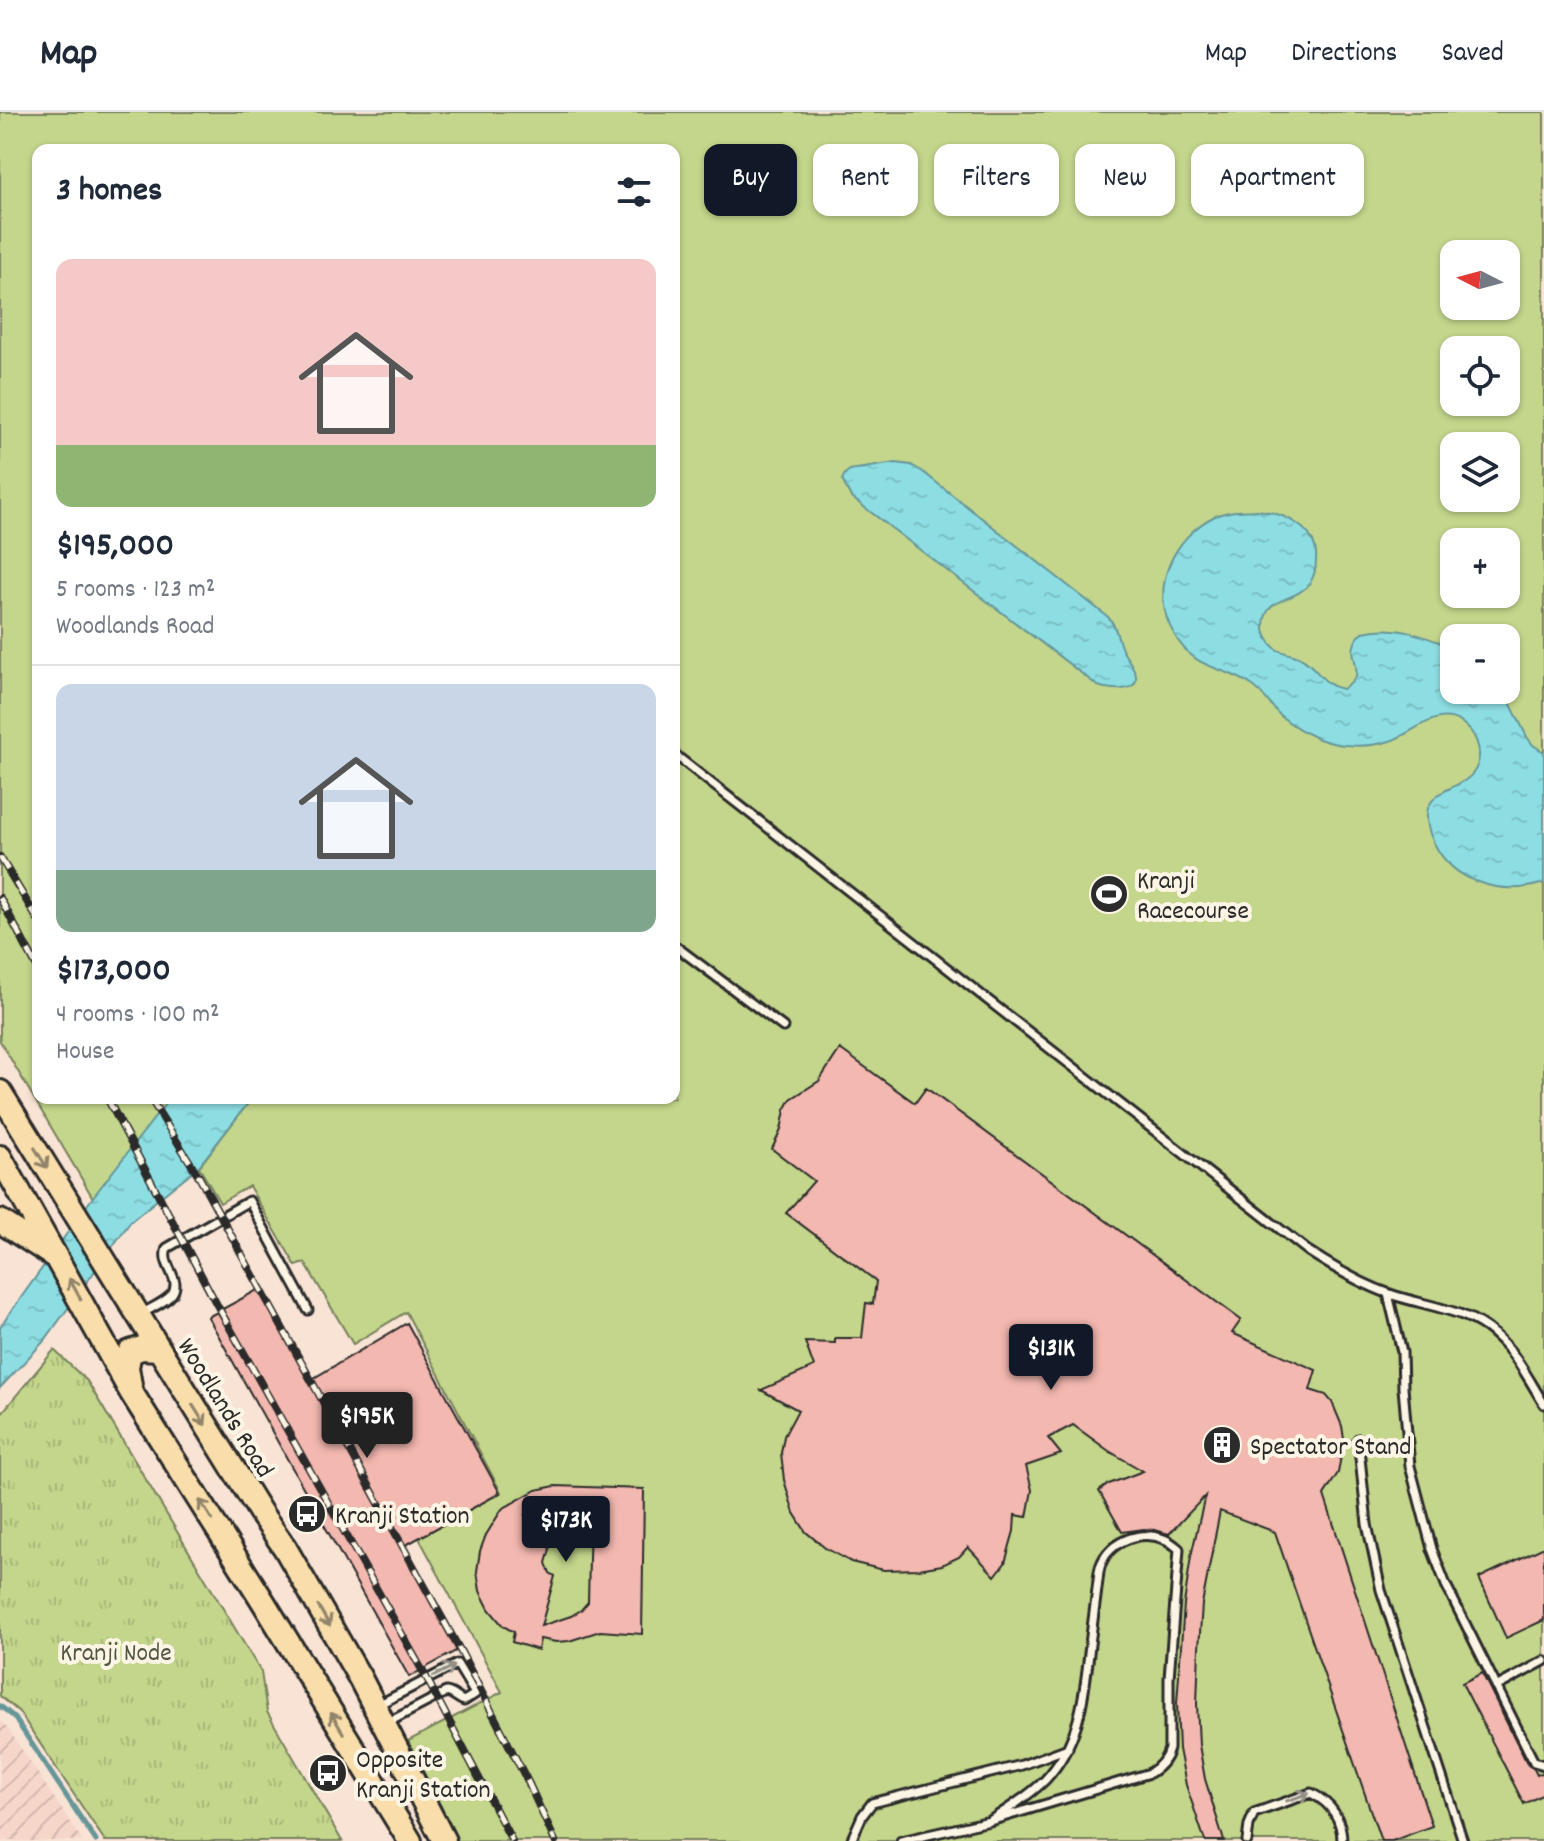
<!DOCTYPE html>
<html lang="en">
<head>
<meta charset="utf-8">
<style>
	:root { --surface:#fff; --page:#f2f2f3; --text:#1f2937; --muted:#747a83; --line:#e0e1e3; --accent:#111827 }
	body { margin:0; font-family:Dekko,sans-serif; background:var(--page); color:var(--text); height:100vh; display:flex; flex-direction:column; font-size:30px; white-space:nowrap }
	* { box-sizing:border-box; margin:0 }
	p { font-size:26px; color:var(--muted) }
	.icon { flex:none; width:44px; height:44px; fill:none; stroke:currentColor; stroke-width:2; stroke-linecap:round; stroke-linejoin:round }
	.map { position:relative; flex:1; overflow:hidden }
	.sheet { position:absolute; left:32px; top:32px; width:648px; height:960px; display:flex; flex-direction:column; background:var(--surface); border-radius:16px; box-shadow:0 2px 6px #0004 }
	.sheet>* { flex:none }
	.banner { position:absolute; left:704px; top:32px; width:720px; height:72px; display:flex; gap:16px }
	.needle { width:52px; rotate:276deg }
	.buttons { position:absolute; left:1440px; top:128px; display:grid; gap:16px }
	.buttons a { display:grid; place-items:center; width:80px; height:80px; border-radius:16px; background:var(--surface); box-shadow:0 2px 6px #0004; font-size:40px }
	.price { position:absolute; translate:-50% -68px; padding:0 18px; border-radius:8px; background:var(--accent); color:#fff; font-size:26px; line-height:52px; filter:drop-shadow(0 2px 4px #0008) }
	.price::after { content:''; position:absolute; left:50%; top:48px; width:24px; height:18px; margin-left:-12px; background:inherit; clip-path:polygon(0 0,100% 0,50% 100%) }
	.price.active { background:#222; color:#fff }
	ul { padding:0; list-style:none }
	li { display:grid; align-content:center; gap:16px; height:424px; padding:0 24px }
	li+li { border-top:2px solid var(--line) }
	li span { display:grid; place-items:center; height:248px; border-radius:16px; color:#555 }
	li>.icon { margin-inline-start:auto }
	span .icon { width:144px; height:144px; fill:#fffc; stroke-width:1 }
	li b { font-size:34px }
	h2 { display:flex; justify-content:space-between; align-items:center; height:96px; padding:0 24px; font-size:34px }
	.tag { padding:0 28px; border-radius:16px; background:var(--surface); box-shadow:0 2px 6px #0004; font-size:28px; line-height:72px }
	.tag.active { background:var(--accent); color:#fff }
	header { display:flex; align-items:center; gap:48px; box-sizing:border-box; height:112px; padding:0 40px; background:var(--surface); border-bottom:2px solid var(--line) }
	header strong { font-size:38px }
	nav { display:flex; gap:44px; margin-inline-start:auto; font-size:28px }
	.map>svg:first-child { display:block }
</style>
</head>
<body>
<header>
<strong>Map</strong>
<nav><a>Map</a><a>Directions</a><a>Saved</a></nav>
</header>
<div class="map">
<svg width="1544" height="1729" viewBox="0 0 1544 1729">
	<defs>
		<pattern id="industrial-furrows" width="10" height="10" patternUnits="userSpaceOnUse" patternTransform="scale(2)"><rect width="10" height="10" fill="#f7d6ca"/><path d="M-1 1l2-2M0 10L10 0M9 11l2-2" fill="none" stroke="#d4b8ae"/></pattern>
		<pattern id="park-tufts" width="24" height="20" patternUnits="userSpaceOnUse" patternTransform="scale(2)"><rect width="24" height="20" fill="#c3d68b"/><path d="M3 7l-1-3M5 7V3M7 7l1-3M15 17l-1-3M17 17v-4M19 17l1-3" fill="none" stroke="#a8b878"/></pattern>
		<pattern id="water-ripples" width="26" height="14" patternUnits="userSpaceOnUse" patternTransform="scale(2)"><rect width="26" height="14" fill="#8ddee3"/><path d="M2 4q2-2 4 0t4 0M15 11q2-2 4 0t4 0" fill="none" stroke="#7abfc3"/></pattern>
	</defs>
	<rect width="100%" height="100%" fill="#f9e3d5"/>
	<filter id="ink" filterUnits="userSpaceOnUse"><feTurbulence type="fractalNoise" baseFrequency=".0125" numOctaves="2"/><feDisplacementMap in="SourceGraphic" scale="16" xChannelSelector="R" yChannelSelector="G"/><feConvolveMatrix kernelMatrix="1 2 1 2 8 2 1 2 1" color-interpolation-filters="sRGB"/></filter>
	<g filter="url(#ink)">
		<path fill="url(#industrial-furrows)" d="M0 1609 7 1615 83 1729H0Z"/>
		<path fill="#c3d68b" stroke="#77805b" stroke-width="2" fill-rule="evenodd" d="M0 0H1544V1729H458L408 1629 502 1580 419 1426 501 1380 406 1200 353 1232 305 1151 296 1154 249 1074 220 1091 199 1055 252 986H674V38H38V986H170L93 1086 0 929ZM1454 142H1506V194H1454ZM1454 238H1506V290H1454ZM1454 334H1506V386H1454ZM1454 430H1506V482H1454ZM1454 526H1506V578H1454Z"/>
		<path fill="url(#park-tufts)" stroke="#77805b" stroke-width="2" d="M54 1238 87 1269 261 1560 267 1600 342 1729H105L19 1600 0 1584V1303Z"/>
		<path fill="url(#water-ripples)" stroke="#669699" stroke-width="2" d="M896 351 911 353 923 360 1108 505C1116 513 1117 524 1121 535 1124 543 1131 550 1134 558 1145 581 1111 579 1098 574L851 385 842 368 845 362 850 358Z
			M1257 398C1284 401 1319 416 1316 449 1316 457 1314 465 1309 472 1295 491 1263 483 1264 516 1264 523 1270 532 1276 537 1282 541 1292 542 1299 545 1318 555 1321 573 1343 577 1375 558 1337 544 1363 520 1394 512 1427 524 1454 537V578H1503L1506 582 1527 625 1533 633 1544 640V771C1503 784 1454 772 1434 731 1429 722 1425 707 1428 696 1437 673 1468 677 1477 654 1483 638 1475 620 1462 611 1437 594 1414 621 1390 629 1369 636 1340 635 1319 627 1307 622 1292 613 1282 605 1272 596 1265 583 1253 574 1224 553 1195 560 1174 522 1148 478 1172 425 1215 404 1228 398 1243 399 1257 398Z
			M170 986H252L199 1054 131 1109 45 1228 0 1276V1215L93 1085Z"/>
		<g fill="none" stroke-linecap="round" stroke-linejoin="round">
			<path stroke="#669699" stroke-width="5" d="M0 1594 14 1605 96 1729"/>
		</g>
		<path fill="#f3b8b0" stroke="#2b2b2b" stroke-width="2" fill-rule="evenodd" d="M840 937 915 991 926 976 1241 1208 1232 1221 1316 1258 1310 1278 1326 1283 1332 1290 1342 1314 1344 1327 1338 1361 1324 1383 1432 1714 1392 1729H1381L1275 1420 1220 1399 1202 1492 1199 1536 1197 1592 1199 1633 1205 1667 1224 1729H1205L1186 1673 1179 1637 1177 1591 1184 1492 1191 1444 1205 1384 1169 1422 1155 1418 1144 1417 1122 1420 1099 1379 1109 1372 1143 1359 1109 1339 1073 1313 1048 1326 1061 1342 1026 1354 1032 1378 1027 1405 1015 1403 1014 1419 1005 1451 995 1464 968 1435 959 1445 942 1453 919 1457 884 1458 851 1450 825 1436 806 1420 794 1401 784 1368 781 1341 784 1324 798 1298 761 1278 814 1255 805 1230 835 1231V1226H862L866 1191 873 1192 876 1169 786 1101 814 1069 772 1037 781 1018 785 998 791 987 819 969Z
			M261 1176 312 1267 407 1211 500 1381 404 1434 461 1536 409 1565 208 1205Z
			M555 1374 644 1377 642 1522 600 1519 569 1529 556 1530 540 1527 538 1538 512 1530 514 1520 503 1514 489 1497 480 1479 477 1459 480 1439 486 1423 502 1397 536 1378ZM553 1397 579 1399 590 1403 588 1490 581 1498 571 1504 541 1514 555 1464 550 1461 546 1451 550 1437 525 1403Z
			M1544 1435V1508L1506 1526 1479 1466Z
			M1482 1561 1528 1653 1534 1657 1537 1663 1544 1660V1682L1524 1692 1462 1571Z"/>
		<g fill="none" stroke-linecap="round" stroke-linejoin="round">
			<defs>
				<path id="lane" d="M674 642 1308 1139C1334 1156 1361 1172 1390 1182 1424 1194 1467 1197 1494 1222 1516 1241 1529 1268 1544 1292
					M674 833 783 915
					M1388 1182 1402 1240 1403 1276 1410 1354 1432 1437 1446 1473 1534 1650 1544 1653
					M143 1201C151 1196 166 1190 172 1182 183 1167 160 1153 167 1136L249 1089 308 1198
					M1358 1327 1367 1412 1381 1478 1463 1729
					M1496 1575 1544 1549
					M376 1594 457 1552 475 1582 464 1589C457 1587 454 1581 446 1580L387 1611
					M851 1729 862 1704 872 1691 1022 1653 1068 1636
					M901 1729 990 1709 1150 1661C1160 1655 1166 1648 1169 1637V1566L1179 1437C1174 1433 1170 1429 1164 1427 1138 1417 1104 1431 1099 1460 1096 1487 1092 1514 1089 1541 1084 1587 1079 1632 1045 1668 1029 1684 1009 1696 990 1709
					M1247 1729 1249 1713 1254 1701 1311 1681C1331 1691 1342 1706 1342 1729"/>
				<path id="primary" d="M0 980 262 1403 285 1436 360 1566 444 1729
					M0 1045 131 1280 261 1486 410 1729
					M0 1109 54 1144
					M130 1273 127 1255 130 1240 142 1236 158 1237"/>
			</defs>
			<use href="#lane" stroke="#2b2b2b" stroke-width="13"/>
			<use href="#primary" stroke="#2b2b2b" stroke-width="28"/>
			<use href="#lane" stroke="#fcf5e5" stroke-width="7"/>
			<use href="#primary" stroke="#f9deab" stroke-width="22"/>
			<defs>
				<path id="rail" d="M0 745 38 808
					M0 786 38 857
					M107 986 217 1193 426 1565 512 1729
					M150 986 198 1063 462 1542 528 1670 555 1729"/>
			</defs>
			<use href="#rail" stroke="#2b2b2b" stroke-width="8"/>
			<use href="#rail" stroke="#fcf5e5" stroke-width="5" stroke-dasharray="15" stroke-linecap="butt"/>
		</g>
		<defs><path id="oneway-shaft" d="M-6 0H5M1.5-3L5.5 0L1.5 3" fill="none" stroke-width="1.6" stroke-linecap="round" stroke-linejoin="round" transform="scale(2)"/></defs>
		<g stroke="#92846b">
			<use href="#oneway-shaft" transform="translate(41 1046) rotate(58)"/>
			<use href="#oneway-shaft" transform="translate(75 1177) rotate(-119)"/>
			<use href="#oneway-shaft" transform="translate(199 1303) rotate(58)"/>
			<use href="#oneway-shaft" transform="translate(206 1398) rotate(-123)"/>
			<use href="#oneway-shaft" transform="translate(324 1504) rotate(60)"/>
			<use href="#oneway-shaft" transform="translate(337 1611) rotate(-121)"/>
		</g>
		<g stroke="#949088">
			<use href="#oneway-shaft" transform="translate(444 1559) rotate(-27)"/>
			<use href="#oneway-shaft" transform="translate(1298 1685) rotate(-19)"/>
		</g>
	</g>
	<defs>
		<symbol id="stadium-disc" viewBox="-11 -11 22 22"><circle r="9.5" fill="#2b2b2b" stroke="#fcf5e5"/><path d="M0-5a6.5 5 0 1 0 0 10a6.5 5 0 1 0 0-10ZM-3.5-1.8h7v3.6h-7Z" fill="#fff"/></symbol>
		<symbol id="building-disc" viewBox="-11 -11 22 22"><circle r="9.5" fill="#2b2b2b" stroke="#fcf5e5"/><path d="M-4-6H4V6H1V3H-1V6H-4ZM-2.5-4.3h1.7v1.8h-1.7ZM.8-4.3h1.7v1.8H.8ZM-2.5-1h1.7V.8h-1.7ZM.8-1h1.7V.8H.8Z" fill="#fff"/></symbol>
		<symbol id="bus-disc" viewBox="-11 -11 22 22"><circle r="9.5" fill="#2b2b2b" stroke="#fcf5e5"/><path d="M-5-6H5V4H4V6H2V4H-2V6H-4V4H-5ZM-3.5-4V0h7V-4ZM-3.5 1.2v1.5H-2V1.2ZM2 1.2v1.5H3.5V1.2Z" fill="#fff"/></symbol>
	</defs>
	<g fill-rule="evenodd">
		<use href="#stadium-disc" x="1087" y="760" width="44" height="44"/>
		<use href="#building-disc" x="1200" y="1311" width="44" height="44"/>
		<use href="#bus-disc" x="285" y="1380" width="44" height="44"/>
		<use href="#bus-disc" x="306" y="1639" width="44" height="44"/>
	</g>
	<g text-anchor="middle" stroke-width="8" stroke-linejoin="round" paint-order="stroke">
		<g font-size="26" fill="#2b2b2b" stroke="#fcf5e5" text-anchor="start">
			<text x="1137" y="776">Kranji<tspan x="1137" dy="30">Racecourse</tspan></text>
			<text x="1250" y="1342">Spectator Stand</text>
			<text x="335" y="1411">Kranji Station</text>
			<text x="356" y="1655">Opposite<tspan x="356" dy="30">Kranji Station</tspan></text>
		</g>
		<g font-size="26" fill="#2b2b2b" stroke="#fcf5e5">
			<text transform="translate(227 1295) rotate(58)" y="9">Woodlands Road</text>
		</g>
		<g font-size="26" fill="#515643" stroke="#fcf5e5">
			<text x="116" y="1548">Kranji Node</text>
		</g>
	</g>
</svg>
<div class="buttons">
<a><svg class="needle" viewBox="-14 -14 28 28"><path d="M0-13l5 13h-10z" fill="#e53935"/><path d="M0 13l5-13h-10z" fill="#747a83"/></svg></a>
<a><svg class="icon" aria-label="locate" viewBox="0 0 24 24"><circle cx="12" cy="12" r="6"/><path d="M12 2v4M12 18v4M2 12h4M18 12h4"/></svg></a>
<a><svg class="icon" aria-label="layers" viewBox="0 0 24 24"><path d="M12 4l9 5-9 5-9-5zM3 14l9 5 9-5"/></svg></a>
<a>+</a>
<a>−</a>
</div>
<b class="price" style="left:1051px;top:1280px">$131K</b>
<b class="price active" style="left:367px;top:1348px">$195K</b>
<b class="price" style="left:566px;top:1452px">$173K</b>
<div class="banner">
<a class="tag active">Buy</a>
<a class="tag">Rent</a>
<a class="tag">Filters</a>
<a class="tag">New</a>
<a class="tag">Apartment</a>
</div>
<section class="sheet">
<h2>3 homes<svg class="icon" aria-label="filters" viewBox="0 0 24 24"><path d="M4 7h16M4 17h16"/><circle cx="9" cy="7" r="2"/><circle cx="15" cy="17" r="2"/></svg></h2>
<ul>
<li><span style="background:linear-gradient(#f6c9c9 75%,#8fb573 0)"><svg class="icon" aria-label="home" viewBox="0 0 24 24"><path d="M3 11l9-7 9 7M6 9v11h12V9"/></svg></span><div><b>$195,000</b><p>5 rooms · 123 m²</p><p>Woodlands Road</p></div></li>
<li><span style="background:linear-gradient(#c9d6e8 75%,#7fa58c 0)"><svg class="icon" aria-label="home" viewBox="0 0 24 24"><path d="M3 11l9-7 9 7M6 9v11h12V9"/></svg></span><div><b>$173,000</b><p>4 rooms · 100 m²</p><p>House</p></div></li>
</ul>
</section>
</div>
</body>
</html>
